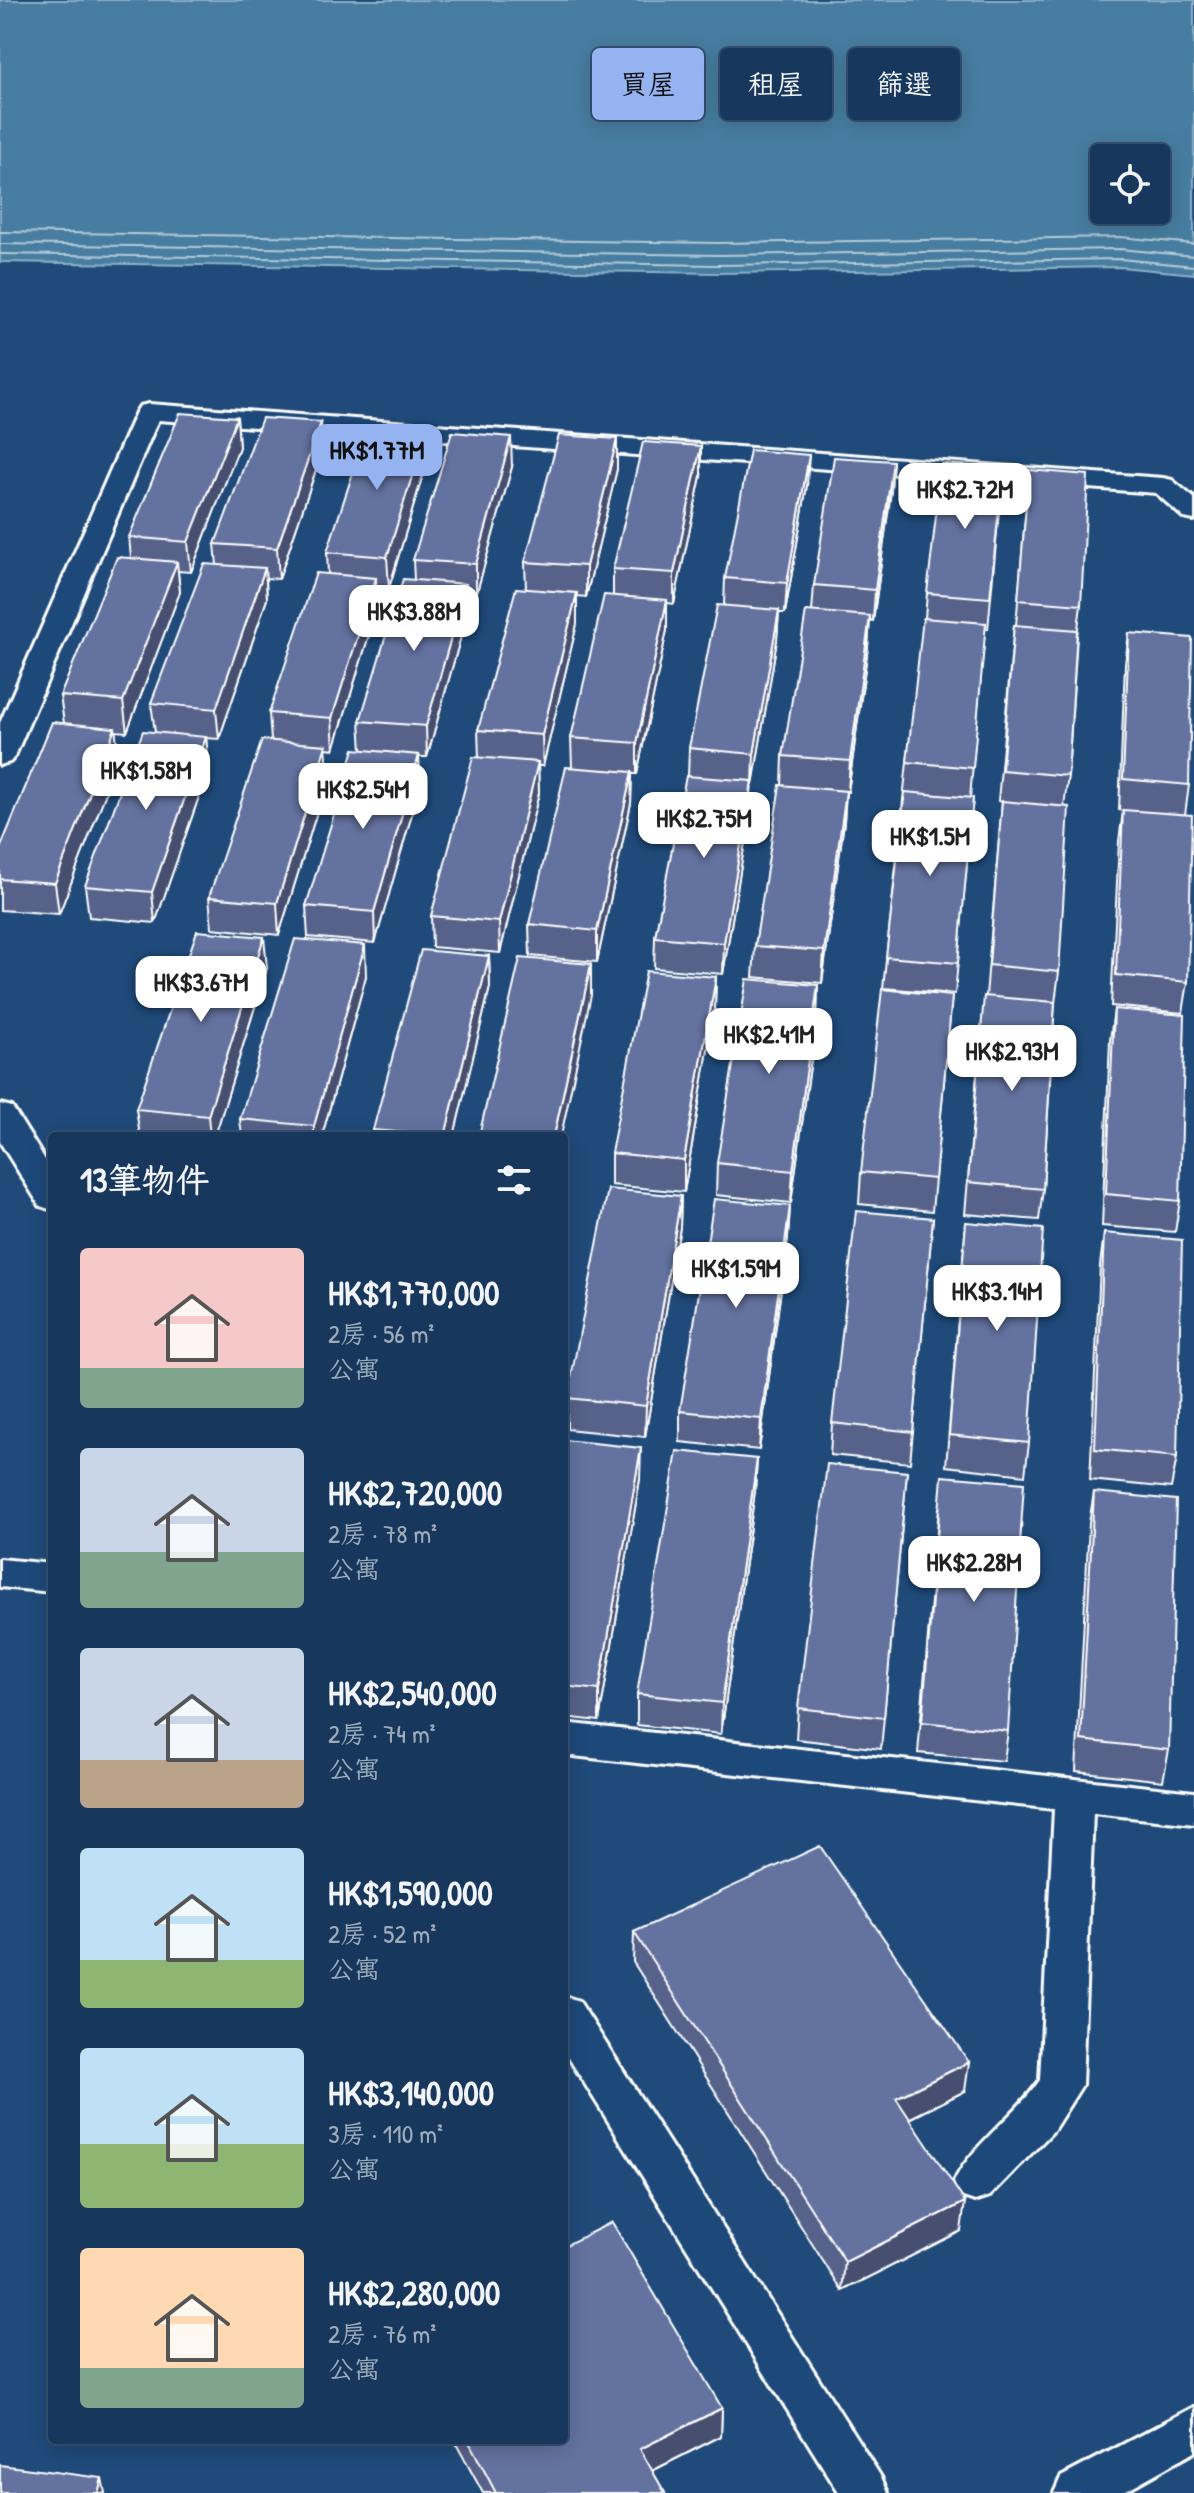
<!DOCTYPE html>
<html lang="zh-TW">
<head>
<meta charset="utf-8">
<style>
	:root { --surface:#17385c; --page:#203f62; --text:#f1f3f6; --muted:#9eacbb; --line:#365272; --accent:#95b2f1 }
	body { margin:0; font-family:"Patrick Hand","LXGW WenKai TC",sans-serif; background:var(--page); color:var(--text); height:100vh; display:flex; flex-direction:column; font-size:30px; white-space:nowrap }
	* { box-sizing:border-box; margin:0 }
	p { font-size:26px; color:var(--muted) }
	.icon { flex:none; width:44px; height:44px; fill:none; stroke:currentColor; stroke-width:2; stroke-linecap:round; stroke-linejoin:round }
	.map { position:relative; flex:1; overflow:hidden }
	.side { position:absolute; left:48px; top:1132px; width:520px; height:1312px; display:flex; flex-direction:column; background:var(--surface); border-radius:8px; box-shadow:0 4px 20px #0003,0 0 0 2px var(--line) }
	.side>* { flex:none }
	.hud { position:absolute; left:592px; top:48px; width:482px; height:72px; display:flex; gap:16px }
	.controls { position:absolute; left:1090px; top:144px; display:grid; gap:16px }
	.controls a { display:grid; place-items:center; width:80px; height:80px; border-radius:8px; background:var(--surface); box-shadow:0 4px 20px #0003,0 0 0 2px var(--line); font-size:40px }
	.price { position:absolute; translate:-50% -68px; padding:0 18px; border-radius:16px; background:#fff; color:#222; font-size:26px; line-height:52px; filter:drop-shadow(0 2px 4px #0008) }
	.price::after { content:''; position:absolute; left:50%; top:48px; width:24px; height:18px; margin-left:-12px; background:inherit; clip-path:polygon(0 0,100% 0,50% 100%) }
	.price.active { background:var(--accent); color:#111 }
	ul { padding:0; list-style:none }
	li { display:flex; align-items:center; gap:24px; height:200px; padding:0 32px }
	li span { display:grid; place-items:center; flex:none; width:224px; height:160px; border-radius:8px; color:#555 }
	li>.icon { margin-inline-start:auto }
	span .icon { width:96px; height:96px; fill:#fffc; stroke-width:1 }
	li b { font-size:34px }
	h2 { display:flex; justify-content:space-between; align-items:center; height:96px; padding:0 32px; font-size:34px }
	.pill { padding:0 28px; border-radius:8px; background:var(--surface); box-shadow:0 4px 20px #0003,0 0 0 2px var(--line); font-size:28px; line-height:72px }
	.pill.active { background:var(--accent); color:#111 }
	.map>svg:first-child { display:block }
</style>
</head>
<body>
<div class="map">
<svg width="1194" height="2493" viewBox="0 0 1194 2493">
	<rect width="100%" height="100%" fill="#1f4a7a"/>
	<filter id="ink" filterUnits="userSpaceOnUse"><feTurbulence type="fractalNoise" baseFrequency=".0125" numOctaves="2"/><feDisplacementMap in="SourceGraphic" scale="16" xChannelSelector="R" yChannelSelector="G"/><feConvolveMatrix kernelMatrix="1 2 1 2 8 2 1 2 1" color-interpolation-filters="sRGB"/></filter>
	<g filter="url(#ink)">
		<path fill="#467da0" stroke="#90b1c6" stroke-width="2" fill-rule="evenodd" d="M0 0H1194V274L1120 267 718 273 0 262ZM1104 158H1156V210H1104Z"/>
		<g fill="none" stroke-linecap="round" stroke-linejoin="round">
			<path stroke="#b5cbd9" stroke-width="2" d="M0 232 718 243 1120 237 1194 244
				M0 244 718 255 1120 249 1194 256
				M0 254 717 265 1120 259 1194 266"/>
			<defs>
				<path id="service" d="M149 404 1163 478 1172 480 1194 498V520L1184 518 1156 493 158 420 15 756 10 762 0 765V723L136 412 140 406Z
					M0 1104 12 1107 52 1171V1210L40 1206 0 1142Z
					M0 1559 52 1564V1592L0 1587Z
					M564 1723 1194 1792V1824L1093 1813 1082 2085 1053 2131 990 2196 975 2201 960 2196 954 2182C970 2147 1016 2115 1040 2080L1054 1809 564 1755Z
					M564 1996 579 2001 881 2477 888 2493H839L564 2050Z
					M1194 2407V2452L1121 2493H1054L1061 2477Z"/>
			</defs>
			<use href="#service" stroke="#fff" stroke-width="6"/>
			<use href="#service" fill="#1f4a7a" fill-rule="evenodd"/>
		</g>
		<path fill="#566289" stroke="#fff" stroke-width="2" d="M237 417 239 447 191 572 178 571 180 592 127 732 115 731 119 759 59 914 0 910V849L64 723 60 696 131 558 129 537Z
			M321 422 322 452 279 579 266 578 267 599 219 739 206 738 209 768 155 923 89 917 85 886 155 732 151 703 217 565 215 544Z
			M426 431 427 461 389 588 376 587 377 609 334 749 326 748 328 776 279 935 212 928 209 897 271 741 269 713 328 574 327 552Z
			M617 439V469L586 597 577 596V624L543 766H538L539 793 500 953 432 947 431 916 479 758 478 730 526 589 525 562Z
			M893 461 891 491 873 621 870 620 868 647 848 792H846L844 822 822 983 753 977 755 946 782 785 783 756 812 612 814 585Z
			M512 467 476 595 466 594 467 615 427 757H419L420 786 375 943 308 937 306 906 362 750 360 721 414 580 413 560Z
			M1003 468 988 629H985L970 798H973L955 994 883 988 907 762 925 618 927 593Z
			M1029 470 1081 605 1077 636 1068 776 1064 807 1059 972 1055 1003 1043 1189 1039 1220 965 1214 981 1028 986 996 1002 802 998 801 1014 625H1016Z
			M701 476 674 604 667 603V630L637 774H632L631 803 597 962 530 956 529 924 572 767 571 738 613 596V569Z
			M807 485 785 613H779L777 640 753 785 751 784 750 812 723 974 654 968 655 937 688 776 689 748 724 605 725 578Z
			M1129 633 1189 785 1185 815 1188 982 1183 1013 1111 1006 1119 841 1123 811 1119 810 1125 664Z
			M489 956 490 987 454 1136H373V1130Z
			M267 968 215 1136H140L136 1109Z
			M366 976 322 1136H242L240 1119Z
			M716 977 715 1008 684 1192 611 1185V1153Z
			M818 985 817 1016 791 1203 716 1195 717 1163Z
			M952 996 932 1211 859 1204 861 1172Z
			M1114 1009 1180 1201 1175 1232 1102 1226 1110 1040Z
			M681 1196 680 1227 645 1437 567 1429V1398Z
			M790 1206 788 1238 759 1450 680 1442V1411Z
			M933 1218 910 1463 830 1455 832 1423Z
			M966 1222 1029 1443 1025 1475 946 1466Z
			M1104 1233 1177 1457 1171 1488 1090 1480 1100 1265Z
			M564 1440 640 1479 599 1721 564 1717Z
			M757 1459 755 1491 721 1734 637 1725V1694Z
			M907 1472 881 1749 796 1739 798 1708Z
			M1094 1492 1169 1750 1163 1781 1076 1771 1089 1523Z
			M939 1507 1008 1731 1004 1761 918 1753Z
			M634 1932 965 2091 910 2119 961 2231 842 2291 633 1962Z
			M722 2408 721 2436 652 2471 665 2493H483L454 2440H564Z"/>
		<path fill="#46506f" stroke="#fff" stroke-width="2" d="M237 417 239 447 191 572 188 542Z
			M321 422 322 452 279 579 277 548Z
			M426 431 427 461 389 588 387 557Z
			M511 437 512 467 476 595V564Z
			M617 439V469L586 597V566Z
			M701 446V476L674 604V573Z
			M809 455 807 485 785 613 787 583Z
			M893 461 891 491 873 621 875 590Z
			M177 562 180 592 127 732 123 701Z
			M265 568 267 599 219 739 216 709Z
			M376 578 377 609 334 749 332 718Z
			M466 584 467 615 427 757 426 726Z
			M577 593V624L543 766 542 735Z
			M667 600V630L637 774V743Z
			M779 610 777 640 753 785 754 754Z
			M870 616 868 647 848 792 850 761Z
			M115 728 119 759 59 914 55 883Z
			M206 737 209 768 155 923 152 892Z
			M326 745 328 776 279 935 277 903Z
			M419 755 420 786 375 943 374 912Z
			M538 762 539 793 500 953 499 922Z
			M632 772 631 803 597 962V931Z
			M752 781 750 812 723 974 724 943Z
			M846 791 844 822 822 983 824 951Z
			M264 937 267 968 215 1136H210L208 1116Z
			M365 945 366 976 322 1136H314V1126Z
			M489 956 490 987 454 1136H445Z
			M591 964V995L561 1136H554Z
			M716 977 715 1008 684 1192V1160Z
			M818 985 817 1016 791 1203 793 1171Z
			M681 1196 680 1227 645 1437 646 1406Z
			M790 1206 788 1238 759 1450 761 1419Z
			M641 1448 640 1479 599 1721V1690Z
			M757 1459 755 1491 721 1734 722 1703Z
			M969 2062 965 2091 892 2127 896 2098Z
			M965 2202 961 2231 842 2291 845 2262Z
			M722 2408 721 2436 640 2477V2449Z
			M102 2478 105 2493H98Z"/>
		<path fill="#64729f" stroke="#fff" stroke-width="2" d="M180 413 237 417 188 542 129 537Z
			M262 418 321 422 277 548 215 544Z
			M368 427 426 431 387 557 327 552Z
			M452 432 511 437 476 564 413 560Z
			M559 435 617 439 586 566 525 562Z
			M643 442 701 446 674 573 613 569Z
			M750 450 809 455 787 583 725 578Z
			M834 457 893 461 875 590 814 585Z
			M942 464 1003 468 990 598 927 593Z
			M1029 470 1088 475 1081 605 1018 600Z
			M117 557 177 562 123 701 60 696Z
			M204 564 265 568 216 709 151 703Z
			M316 573 376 578 332 718 269 713Z
			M403 579 466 584 426 726 360 721Z
			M516 588 577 593 542 735 478 730Z
			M604 595 667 600 637 743 571 738Z
			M717 605 779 610 754 754 689 748Z
			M806 611 870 616 850 761 783 756Z
			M923 618 986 623 973 768 907 762Z
			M1014 625 1077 630 1068 776 1002 770Z
			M1129 633 1192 638 1189 785 1123 779Z
			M52 722 115 728 55 883 0 879V849Z
			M143 731 206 737 152 892 85 886Z
			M262 740 326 745 277 903 209 897Z
			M354 749 419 755 374 912 306 906Z
			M473 757 538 762 499 922 431 916Z
			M566 767 632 772 597 931 529 924Z
			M686 776 752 781 724 943 655 937Z
			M780 785 846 791 824 951 755 946Z
			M905 792 973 798 958 963 886 957Z
			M1002 801 1069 807 1059 972 989 965Z
			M1123 810 1192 815 1188 982 1116 975Z
			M197 931 264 937 208 1116 136 1109Z
			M295 939 365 945 314 1126 240 1119Z
			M421 950 489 956 445 1136 373 1130Z
			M520 958 591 964 554 1136H479Z
			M646 971 716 977 684 1160 611 1153Z
			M747 979 818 985 793 1171 717 1163Z
			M882 989 952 996 935 1179 861 1172Z
			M984 996 1055 1002 1043 1189 968 1182Z
			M1114 1009 1185 1015 1180 1201 1106 1194Z
			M608 1189 681 1196 646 1406 567 1398Z
			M714 1199 790 1206 761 1419 680 1411Z
			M856 1211 933 1218 913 1432 832 1423Z
			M966 1222 1043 1229 1029 1443 949 1435Z
			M1104 1233 1182 1240 1177 1457 1095 1449Z
			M564 1440 641 1448 599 1690 564 1686Z
			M677 1451 757 1459 722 1703 637 1694Z
			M827 1464 907 1472 884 1718 798 1708Z
			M942 1476 1024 1483 1008 1731 922 1722Z
			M1094 1492 1176 1500 1169 1750 1081 1740Z
			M820 1846 969 2062 896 2098 965 2202 845 2262 634 1932Z
			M612 2222 722 2408 640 2449 665 2493H496L468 2440H564V2246Z
			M0 2465 102 2478 98 2493H0Z"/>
	</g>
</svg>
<div class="controls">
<a><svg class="icon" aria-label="locate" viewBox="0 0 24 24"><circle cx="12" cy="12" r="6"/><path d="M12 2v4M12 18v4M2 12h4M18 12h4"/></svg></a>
</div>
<b class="price active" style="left:377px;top:492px">HK$1.77M</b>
<b class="price" style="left:965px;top:531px">HK$2.72M</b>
<b class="price" style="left:414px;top:653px">HK$3.88M</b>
<b class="price" style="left:146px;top:812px">HK$1.58M</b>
<b class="price" style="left:363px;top:831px">HK$2.54M</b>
<b class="price" style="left:704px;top:860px">HK$2.75M</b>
<b class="price" style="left:930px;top:878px">HK$1.5M</b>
<b class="price" style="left:201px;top:1024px">HK$3.67M</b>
<b class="price" style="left:769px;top:1076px">HK$2.41M</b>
<b class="price" style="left:1012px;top:1093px">HK$2.93M</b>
<b class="price" style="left:736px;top:1310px">HK$1.59M</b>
<b class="price" style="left:997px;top:1333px">HK$3.14M</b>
<b class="price" style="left:974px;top:1604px">HK$2.28M</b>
<div class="hud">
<a class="pill active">買屋</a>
<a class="pill">租屋</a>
<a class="pill">篩選</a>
</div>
<section class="side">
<h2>13筆物件<svg class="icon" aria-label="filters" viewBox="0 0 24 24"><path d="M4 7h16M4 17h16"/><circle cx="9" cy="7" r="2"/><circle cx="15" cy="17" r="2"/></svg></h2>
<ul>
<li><span style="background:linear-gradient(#f6c9c9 75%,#7fa58c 0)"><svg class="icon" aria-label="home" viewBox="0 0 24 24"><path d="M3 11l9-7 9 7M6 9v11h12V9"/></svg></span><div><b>HK$1,770,000</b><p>2房 · 56 m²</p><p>公寓</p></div></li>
<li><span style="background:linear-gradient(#c9d6e8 65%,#7fa58c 0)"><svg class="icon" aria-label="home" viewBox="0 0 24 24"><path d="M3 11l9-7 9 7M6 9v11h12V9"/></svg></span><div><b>HK$2,720,000</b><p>2房 · 78 m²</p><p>公寓</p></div></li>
<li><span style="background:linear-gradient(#c9d6e8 70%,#b9a48a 0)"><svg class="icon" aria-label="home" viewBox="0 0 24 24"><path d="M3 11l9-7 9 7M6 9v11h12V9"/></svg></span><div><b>HK$2,540,000</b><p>2房 · 74 m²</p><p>公寓</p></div></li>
<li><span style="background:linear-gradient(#bfe0f5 70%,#8fb573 0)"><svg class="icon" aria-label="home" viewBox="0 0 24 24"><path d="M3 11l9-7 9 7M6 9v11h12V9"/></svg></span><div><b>HK$1,590,000</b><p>2房 · 52 m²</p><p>公寓</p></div></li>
<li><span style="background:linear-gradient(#bfe0f5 60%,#8fb573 0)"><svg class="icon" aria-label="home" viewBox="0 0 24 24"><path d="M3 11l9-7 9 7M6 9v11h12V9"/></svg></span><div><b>HK$3,140,000</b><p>3房 · 110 m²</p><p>公寓</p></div></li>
<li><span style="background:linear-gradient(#ffd9b3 75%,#7fa58c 0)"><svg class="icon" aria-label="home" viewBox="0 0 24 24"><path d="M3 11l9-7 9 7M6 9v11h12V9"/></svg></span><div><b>HK$2,280,000</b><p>2房 · 76 m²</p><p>公寓</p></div></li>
</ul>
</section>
</div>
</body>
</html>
